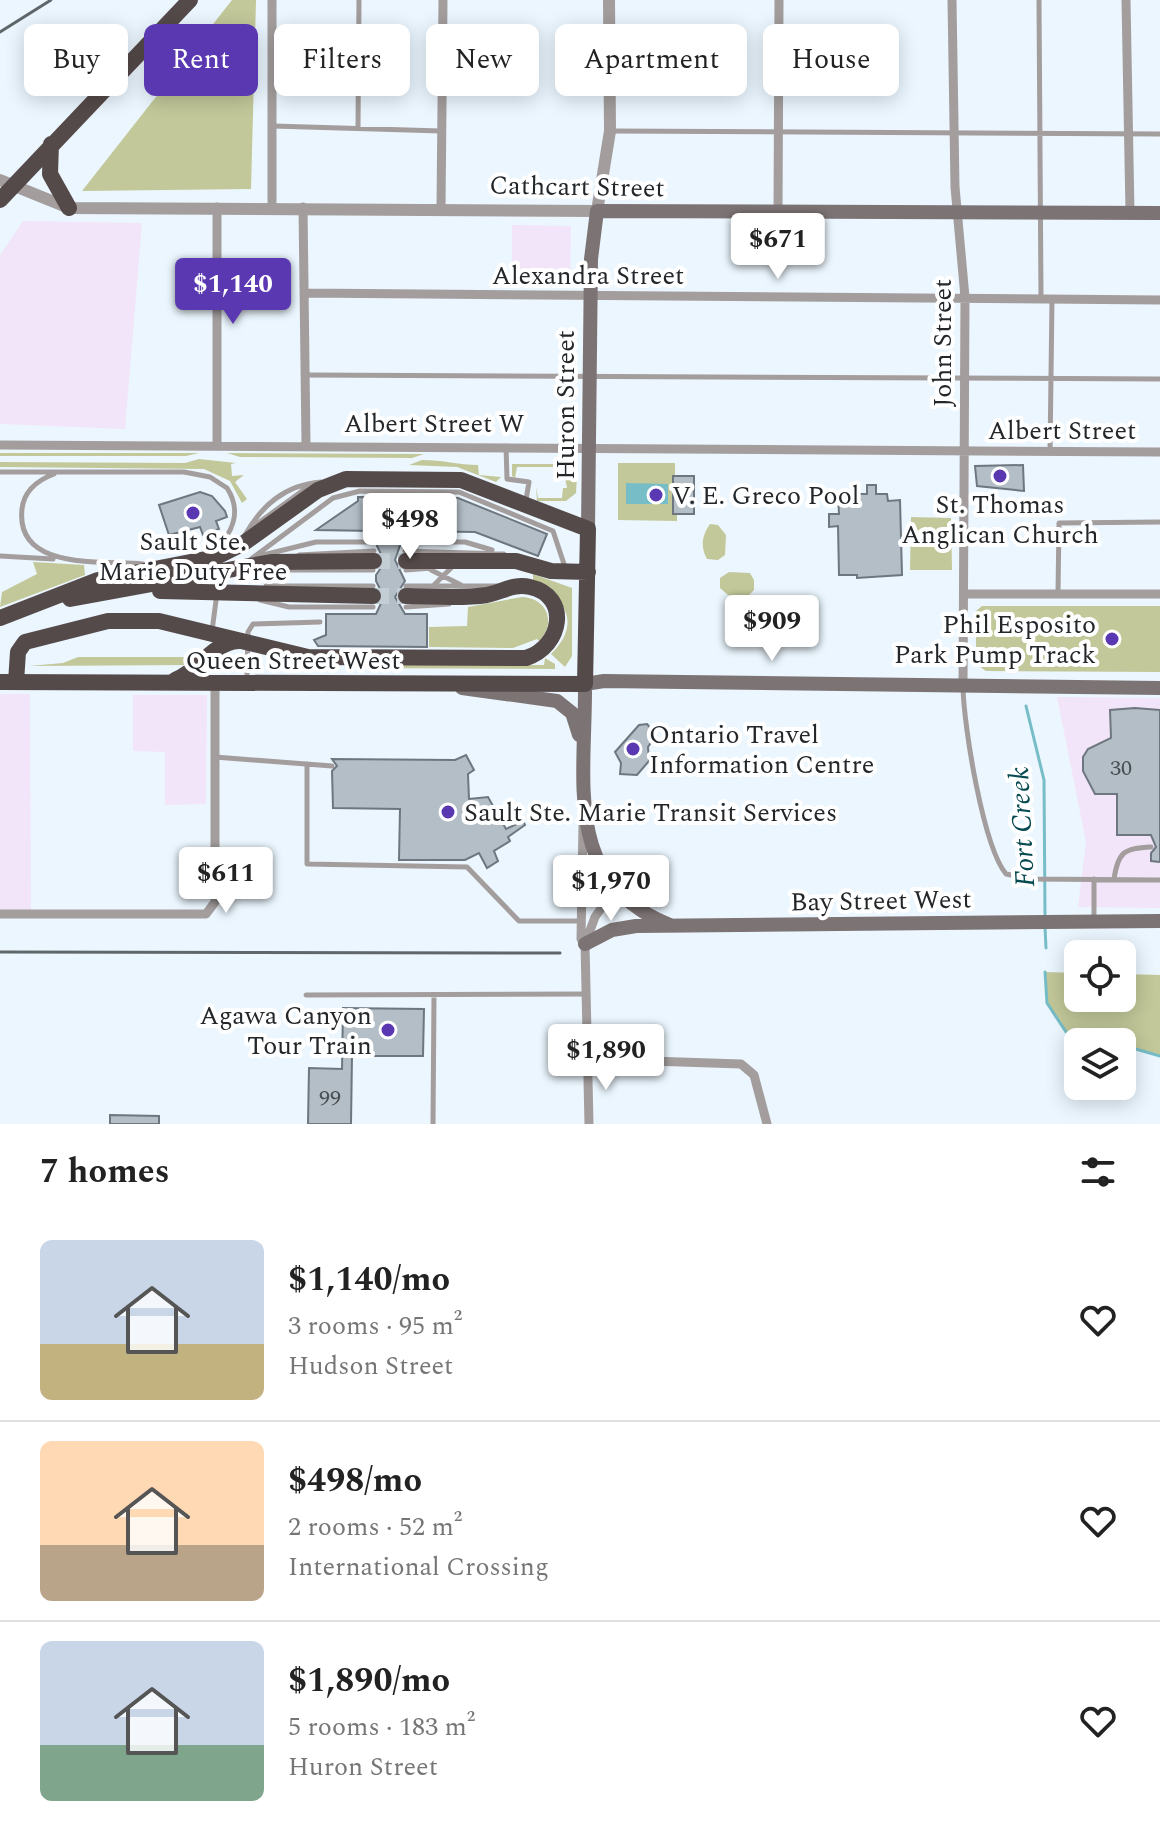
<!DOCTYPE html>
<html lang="en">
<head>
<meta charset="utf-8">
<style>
	:root { --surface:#fff; --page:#f6f6f6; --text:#222; --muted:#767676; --line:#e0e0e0; --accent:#5a38b1 }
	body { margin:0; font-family:Spectral,serif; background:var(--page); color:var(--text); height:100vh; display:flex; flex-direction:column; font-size:30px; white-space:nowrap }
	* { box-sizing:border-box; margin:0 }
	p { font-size:26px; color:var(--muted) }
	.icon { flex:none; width:44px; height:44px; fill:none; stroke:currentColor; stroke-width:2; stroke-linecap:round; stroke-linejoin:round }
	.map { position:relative; height:1124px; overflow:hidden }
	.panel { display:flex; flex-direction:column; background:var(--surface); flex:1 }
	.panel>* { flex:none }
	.banner { position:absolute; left:24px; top:24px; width:1112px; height:72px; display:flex; gap:16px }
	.fabs { position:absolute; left:1064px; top:940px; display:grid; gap:16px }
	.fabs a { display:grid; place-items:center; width:72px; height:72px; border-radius:12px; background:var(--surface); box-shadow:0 4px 20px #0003; font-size:40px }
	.price { position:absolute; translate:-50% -68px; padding:0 18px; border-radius:8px; background:#fff; color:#222; font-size:26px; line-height:52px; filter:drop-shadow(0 2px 4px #0008) }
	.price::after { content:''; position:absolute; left:50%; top:48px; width:24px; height:18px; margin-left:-12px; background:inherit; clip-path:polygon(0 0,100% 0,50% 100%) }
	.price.on { background:var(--accent); color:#fff }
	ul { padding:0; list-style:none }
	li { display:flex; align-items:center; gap:24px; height:200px; padding:0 40px }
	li+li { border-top:2px solid var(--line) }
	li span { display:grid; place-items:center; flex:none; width:224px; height:160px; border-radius:12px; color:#555 }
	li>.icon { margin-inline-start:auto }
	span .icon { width:96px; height:96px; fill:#fffc; stroke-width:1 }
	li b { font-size:34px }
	h2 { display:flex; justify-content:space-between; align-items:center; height:96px; padding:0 40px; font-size:34px }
	.tag { padding:0 28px; border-radius:12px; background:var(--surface); box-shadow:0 4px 20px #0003; font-size:28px; line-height:72px }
	.tag.on { background:var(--accent); color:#fff }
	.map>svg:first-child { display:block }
</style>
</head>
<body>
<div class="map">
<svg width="1160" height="1124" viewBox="0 0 1160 1124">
	<rect width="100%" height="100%" fill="#ebf6fe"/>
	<path fill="#f2e5f9" d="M23 221 142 223 125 429 0 424V255Z
		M512 225 571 226 570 284 512 283Z
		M0 694H30L31 914H0Z
		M133 695H207L206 804 165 805V752L133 751Z
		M1057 697 1160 698V908L1078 907 1086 842Z"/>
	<path fill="#c2c899" d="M232 0H256L251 189 82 191Z
		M0 453H199L186 456H0Z
		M227 453 424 454 412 458 240 457Z
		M199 459 236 463 231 464 232 476 244 475 235 482 247 499 242 503 230 481 204 469 0 467V462L185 463Z
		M422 460C442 460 460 465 478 465L479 475 501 477 496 482 457 467 409 465Z
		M618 463H675V476H694V514H677V521L618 520Z
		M512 464H567L577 475 576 493 566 501H537L536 487 538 498H562L563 488H567L563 467H517L515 478 512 476Z
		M911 517 951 518 952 570H910Z
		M710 524 718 525 726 535 725 555 718 560 707 559C700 546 702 536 710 524Z
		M33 562 84 565 85 575 0 607 2 592 37 574Z
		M729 572 750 573 754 580V590L747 597 728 595 720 588V578Z
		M533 574 572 588V656L565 667 551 654C583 622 564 598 533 581Z
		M522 597C547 598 557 623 539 641L537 639 513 648 429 647V627L467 626 468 607Z
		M982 606H1160V672L986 671 976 664V611Z
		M78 657H190L189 665 29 666 63 663Z
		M545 658 555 664V669L352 668V665H544Z
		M1045 972 1078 973V998H1122V974L1160 975V1056L1122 1045V1042L1090 1040 1066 1032 1047 1003Z"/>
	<path fill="#76bdc7" d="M626 483 668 484V504H626Z"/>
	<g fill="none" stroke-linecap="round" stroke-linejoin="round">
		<path stroke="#76bdc7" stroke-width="3" d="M1026 706 1044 780 1045 916
			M1045 927 1046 948
			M1045 972 1047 1003 1066 1032 1102 1042
			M1122 1045 1160 1056"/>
	</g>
	<path fill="#b3bec6" stroke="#6e777f" stroke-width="2" d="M1023 465 1024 491 977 486 975 466Z
		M673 476H694V514H673Z
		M867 485H876V494H887L888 501 900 500 902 575 857 578V575H839L838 526 829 527V514H839L838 494H867Z
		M200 492 212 496 225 511 227 517 216 521 219 529 203 535 200 527 169 535 159 505Z
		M358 497 458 498 547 534 538 556 475 532 405 531 395 560 405 581 395 597 405 614H427V647L318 646 314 640 326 635V614H376L384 597 376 581V575L385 562 377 546 376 531 316 530 358 501Z
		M1135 708 1160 710V862L1151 861V853L1156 847 1151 835H1117V794H1095L1083 771V757L1088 749 1111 738 1110 710Z
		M647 724 656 735 648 747 649 761 637 775 620 774 621 763 615 752 639 725Z
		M466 755 474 770 468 774 469 799 488 797 506 829 523 821 525 825 508 837 510 841 494 851 498 861 487 868 479 853 465 860H399L400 809 333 808 332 771 337 766 332 759 455 760Z
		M343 1008 424 1009 423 1056H352L351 1124H308L309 1068 342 1069Z
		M110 1115 159 1116V1124H110Z"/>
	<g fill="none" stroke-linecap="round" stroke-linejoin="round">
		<path stroke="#c3cdd4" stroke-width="16" stroke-dasharray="16 8" stroke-linecap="butt" d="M374 561H406
			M373 596H406"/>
		<path stroke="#a39d9d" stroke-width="5" d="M1039 0 1041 298
			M273 126 441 131
			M358 128 359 0
			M611 131 1160 134
			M306 375 1160 379
			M506 446 507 479 529 482 526 500
			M1050 452 1052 299
			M0 472H184L210 477 227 488C242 511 233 533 214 551
			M54 474C38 480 24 491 22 509 15 572 105 560 143 564
			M250 529 309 486
			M245 535C262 505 285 485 321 482
			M406 542H465L492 550
			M405 551 504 554
			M299 555 374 551
			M0 556 53 559
			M259 556 316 542H374
			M251 559 333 498 360 491 459 492 553 531 565 567
			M267 570H373
			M406 570 432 568
			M431 570 461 585
			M434 585 455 564
			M266 586H373
			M406 586H497
			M1058 593 1059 523 1160 522
			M260 600 289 607H373
			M406 607 449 604
			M212 631 217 593
			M247 678 248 632 253 624 320 622
			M963 688C964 727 983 846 1006 874L1031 879 1160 880
			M215 757 332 766
			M307 764V864L467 867 519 921H582
			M1094 879V920
			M1114 879C1118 852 1124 848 1151 847
			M306 995 587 994
			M433 1124 434 995"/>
		<path stroke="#a39d9d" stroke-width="9" d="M272 0V207
			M952 0 955 187 965 297 963 687
			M1126 0 1130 212
			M303 207 306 444
			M441 209 443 0
			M778 213 779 0
			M304 293 1160 300
			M0 445 1160 452
			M217 445V207
			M964 594H1160
			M583 825 581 939 585 944 589 1124
			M0 914H206L215 902V683
			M585 944 595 917 614 890
			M590 1059 741 1064 754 1075 767 1124"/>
		<path stroke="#a39d9d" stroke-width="12" d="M0 180 69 208 597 211 610 131 609 0"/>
		<path stroke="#7c7374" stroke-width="14" d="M588 529 591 259 597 211 1160 213
			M462 688 557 701 572 713 579 735
			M670 925C561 882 586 779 585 684L604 681 1160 688
			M585 944 612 930 636 926 1160 921"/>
		<path stroke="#554a4a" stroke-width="16" d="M51 144 50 174 69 208
			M0 200 190 0
			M406 561H516L551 571 588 572
			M160 591 373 596
			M70 599 271 562 374 561
			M0 618 98 580 216 557 244 543 318 490 346 479 461 480 588 529 585 684 0 682
			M175 680C199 671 212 643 238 641
			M16 682 18 652 25 642 108 621H159L308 657 526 658C562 647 571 596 530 587 514 583 502 592 487 595 461 599 432 596 406 596"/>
		<path stroke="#60676b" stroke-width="3" d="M0 32 51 0
			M0 952 560 953"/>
	</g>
	<g fill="#5a38b1" stroke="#fff" stroke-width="3">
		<circle cx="1000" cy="476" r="8"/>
		<circle cx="656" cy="495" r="8"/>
		<circle cx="193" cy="513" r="8"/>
		<circle cx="1112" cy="639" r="8"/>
		<circle cx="633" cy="749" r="8"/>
		<circle cx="448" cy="812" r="8"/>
		<circle cx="388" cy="1030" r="8"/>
	</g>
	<g text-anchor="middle" stroke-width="8" stroke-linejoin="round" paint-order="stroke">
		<g font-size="22" fill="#474d51">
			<text x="1121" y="775">30</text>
			<text x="330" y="1105">99</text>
		</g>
		<g font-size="26" fill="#23272a" stroke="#fff">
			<text transform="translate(577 186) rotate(1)" y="9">Cathcart Street</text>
			<text x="588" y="284">Alexandra Street</text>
			<text transform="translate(942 343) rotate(-90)" y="9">John Street</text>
			<text transform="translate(565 405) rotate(-90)" y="9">Huron Street</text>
			<text x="434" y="432">Albert Street W</text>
			<text x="1062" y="439">Albert Street</text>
			<text x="293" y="669">Queen Street West</text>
			<text transform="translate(881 900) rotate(-1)" y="9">Bay Street West</text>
		</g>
		<g font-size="26" fill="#23272a" stroke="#fff" text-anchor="start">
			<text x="672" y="504">V. E. Greco Pool</text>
			<text x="1000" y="513" text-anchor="middle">St. Thomas<tspan x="1000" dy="30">Anglican Church</tspan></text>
			<text x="193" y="550" text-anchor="middle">Sault Ste.<tspan x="193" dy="30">Marie Duty Free</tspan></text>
			<text x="1096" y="633" text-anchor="end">Phil Esposito<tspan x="1096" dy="30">Park Pump Track</tspan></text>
			<text x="649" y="743">Ontario Travel<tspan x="649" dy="30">Information Centre</tspan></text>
			<text x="464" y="821">Sault Ste. Marie Transit Services</text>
			<text x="372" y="1024" text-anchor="end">Agawa Canyon<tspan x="372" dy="30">Tour Train</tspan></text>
		</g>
		<g font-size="28" font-style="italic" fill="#064a51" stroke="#fff">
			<text transform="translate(1021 827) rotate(-93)" y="10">Fort Creek</text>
		</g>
	</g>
</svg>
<div class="fabs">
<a><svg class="icon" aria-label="locate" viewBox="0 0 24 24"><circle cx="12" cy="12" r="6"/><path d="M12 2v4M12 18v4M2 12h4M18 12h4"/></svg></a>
<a><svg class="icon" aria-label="layers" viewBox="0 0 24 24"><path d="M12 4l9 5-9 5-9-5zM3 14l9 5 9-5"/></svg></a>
</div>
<b class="price" style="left:778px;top:281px">$671</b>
<b class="price on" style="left:233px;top:326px">$1,140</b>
<b class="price" style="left:410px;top:561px">$498</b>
<b class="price" style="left:772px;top:663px">$909</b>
<b class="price" style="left:226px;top:915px">$611</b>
<b class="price" style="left:611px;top:923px">$1,970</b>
<b class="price" style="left:606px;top:1092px">$1,890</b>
<div class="banner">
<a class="tag">Buy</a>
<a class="tag on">Rent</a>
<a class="tag">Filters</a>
<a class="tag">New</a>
<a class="tag">Apartment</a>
<a class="tag">House</a>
</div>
</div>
<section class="panel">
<h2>7 homes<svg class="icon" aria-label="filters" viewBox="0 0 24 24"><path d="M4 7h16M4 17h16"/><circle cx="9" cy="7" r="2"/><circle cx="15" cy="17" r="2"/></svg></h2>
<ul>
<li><span style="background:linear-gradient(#c9d6e8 65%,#c2b280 0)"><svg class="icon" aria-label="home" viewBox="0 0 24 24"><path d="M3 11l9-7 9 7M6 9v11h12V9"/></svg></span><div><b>$1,140/mo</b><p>3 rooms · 95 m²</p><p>Hudson Street</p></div><svg class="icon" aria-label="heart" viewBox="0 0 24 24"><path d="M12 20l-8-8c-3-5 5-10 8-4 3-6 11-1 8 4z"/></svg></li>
<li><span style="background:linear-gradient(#ffd9b3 65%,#b9a48a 0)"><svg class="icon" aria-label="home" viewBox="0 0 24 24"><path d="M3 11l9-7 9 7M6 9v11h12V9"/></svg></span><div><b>$498/mo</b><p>2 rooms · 52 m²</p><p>International Crossing</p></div><svg class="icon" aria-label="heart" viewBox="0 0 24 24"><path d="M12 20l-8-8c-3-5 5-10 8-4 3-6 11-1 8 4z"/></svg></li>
<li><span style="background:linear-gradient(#c9d6e8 65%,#7fa58c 0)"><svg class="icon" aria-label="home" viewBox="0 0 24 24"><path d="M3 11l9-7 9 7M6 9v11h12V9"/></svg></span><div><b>$1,890/mo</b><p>5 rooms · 183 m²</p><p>Huron Street</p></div><svg class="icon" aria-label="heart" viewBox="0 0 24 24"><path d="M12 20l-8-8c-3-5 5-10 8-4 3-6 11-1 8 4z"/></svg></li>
</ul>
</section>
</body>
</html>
